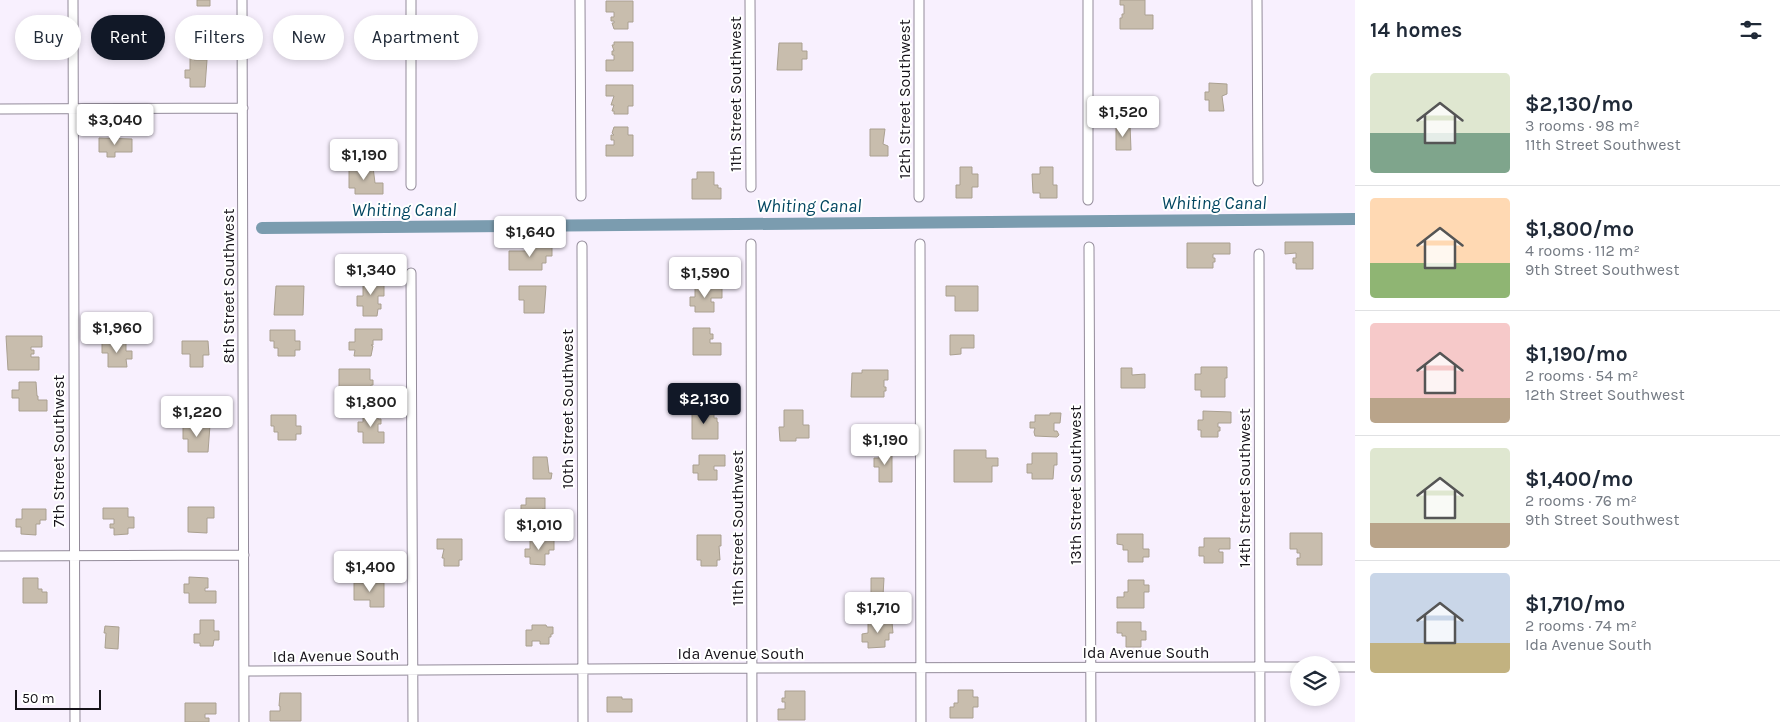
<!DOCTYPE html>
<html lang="en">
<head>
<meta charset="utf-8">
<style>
	:root { --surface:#fff; --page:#f6f6f7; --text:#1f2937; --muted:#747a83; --line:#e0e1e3; --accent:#111827 }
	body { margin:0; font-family:Karla,sans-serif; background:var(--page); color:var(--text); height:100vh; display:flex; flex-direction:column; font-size:19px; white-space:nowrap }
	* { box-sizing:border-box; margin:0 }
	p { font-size:16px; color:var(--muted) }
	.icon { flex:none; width:28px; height:28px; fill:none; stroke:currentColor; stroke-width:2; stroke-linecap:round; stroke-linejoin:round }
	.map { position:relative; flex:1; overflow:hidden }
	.panel { display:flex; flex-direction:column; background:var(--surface); width:425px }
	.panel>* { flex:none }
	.hud { position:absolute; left:15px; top:15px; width:475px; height:45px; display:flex; gap:10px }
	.fabs { position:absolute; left:1290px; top:656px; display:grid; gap:10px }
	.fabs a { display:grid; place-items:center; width:50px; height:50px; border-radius:50%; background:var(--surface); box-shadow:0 2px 8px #0003; font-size:25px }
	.scale { position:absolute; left:15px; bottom:12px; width:86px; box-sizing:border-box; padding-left:5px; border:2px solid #161319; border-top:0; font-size:14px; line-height:18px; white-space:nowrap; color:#161319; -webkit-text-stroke:4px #fff; paint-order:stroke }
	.price { position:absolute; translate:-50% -42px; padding:0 11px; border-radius:5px; background:#fff; color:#222; font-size:16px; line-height:32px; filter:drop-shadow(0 1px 2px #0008) }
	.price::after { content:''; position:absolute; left:50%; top:30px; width:15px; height:11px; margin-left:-8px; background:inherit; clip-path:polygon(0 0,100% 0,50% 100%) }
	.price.on { background:var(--accent); color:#fff }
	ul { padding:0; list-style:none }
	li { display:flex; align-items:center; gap:15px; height:125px; padding:0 15px }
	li+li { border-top:1px solid var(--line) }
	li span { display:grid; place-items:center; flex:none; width:140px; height:100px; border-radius:5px; color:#555 }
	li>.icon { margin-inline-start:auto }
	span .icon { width:60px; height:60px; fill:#fffc; stroke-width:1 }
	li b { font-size:21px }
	h2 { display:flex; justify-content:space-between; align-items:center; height:60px; padding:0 15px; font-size:21px }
	.chip { padding:0 18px; border-radius:22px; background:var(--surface); box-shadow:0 2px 8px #0003; font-size:18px; line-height:45px }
	.chip.on { background:var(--accent); color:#fff }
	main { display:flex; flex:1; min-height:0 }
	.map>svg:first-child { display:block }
</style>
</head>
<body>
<main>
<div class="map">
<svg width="1355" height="722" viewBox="0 0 1355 722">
	<rect width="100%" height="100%" fill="#f8f0fe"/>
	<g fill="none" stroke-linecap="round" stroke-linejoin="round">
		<path stroke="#7b9caf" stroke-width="12" d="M262 228 1355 219"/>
	</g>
	<path fill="#c8bdad" stroke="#aaa090" d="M197 0H210V6H197Z
		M1120 0H1145V15H1153V29H1120V18H1122V14H1124V5H1120Z
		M606 1H633V22H628V29H614L612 23H614V21H611V17H614V12H606Z
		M191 19H205L207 46H191V37H185V28H191Z
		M614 42H633V71H606V60H614V55H612V51H614L612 45H614Z
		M779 43H802V51H807V59H802V70H777Z
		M190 58H194V60H207L205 87H190V78H185V70H190Z
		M1209 83 1227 84V94L1222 96 1224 111H1209V100H1205V92H1209Z
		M606 85H633V106H628V114H614V111H612L614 105H611L614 96H606Z
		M1116 125H1130L1131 150H1116Z
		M614 127H628V135H633V156H606V145H614V140H611V135H614L612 133Z
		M870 129H885L883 144 888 146V156H870Z
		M99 138 132 139V152H115V157H107V152H99Z
		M349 167H373L375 183H383V194H355V188H349Z
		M960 167H972V174H978V187H972V198H956V185H960Z
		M1040 167H1053V185H1057V198H1040V193H1033L1032 174H1040Z
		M697 172H714V185H718V188H721V199H692V179H697Z
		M1285 242H1313V269H1296V263H1293V258H1296V253L1285 254Z
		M1187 243H1230V254H1213V258H1215V262H1213V268H1187Z
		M528 245H552V256H546V263H542V270H509V251H528Z
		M363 279H384V296H378V304H381V309H378L377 316H363V306H357V296H363Z
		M276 286H304L303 315H274Z
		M519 286H546L544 313H524V300H519Z
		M946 286H978V311H955V296H946Z
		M695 287H722V298H711V302H714V312H695V306H690V297H695Z
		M693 328H710V334H713V339H710V343H721V355H693Z
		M355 329H382V340H373V345H371L373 346 371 356H354L355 350H349V342H355Z
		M270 330H295V341H300V350H295V356H278V348H274V341H270Z
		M950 335H974V348H961V354L950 355Z
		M6 336H42V347H31V350H34V354H31V357H39V370H8Z
		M126 341V351H132V359H126L127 367H108V353H102V342Z
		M182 341H208L209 355H203V367H190V354H182Z
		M1201 367H1227V378H1225V397H1201V390H1195V374H1201Z
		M1121 368H1132V375L1145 374V388H1121Z
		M339 369H370V380H373V385H371V390H384V401H339Z
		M862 370H888V380H884V387H886V391H884V397H851L852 373H862Z
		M19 382H36L37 396H38V400H47V411H19V398H12V390H19Z
		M784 410H803V425H809V438H796V441H780L779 427H784Z
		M378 411V419H381V424H378V432H384V443H363V432H358V422H363V412Z
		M692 411H714V418H717V422H718V439H692Z
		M1203 411 1231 412V423H1218V427H1220V431H1218V437H1201V430H1198V420H1203Z
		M1050 413H1061L1060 423H1054V431H1057L1059 435 1057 437 1035 436 1034 432 1035 428H1030V422H1035V415H1050Z
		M271 415H296V426H301V434H296V440H278V432H274V426H271Z
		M183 425H210L208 452H188V439H183Z
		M954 450H986V458H998V466H992V482H954Z
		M879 451H892V482H879V467H874V458H879Z
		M1032 453H1057V465H1054L1053 479H1032V473H1027V464H1032Z
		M699 455H725V466H714V470H717V480H698V473H693V465H699Z
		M533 457H547L549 473H552L551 479H533Z
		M526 498H545V509H542V512H552V524L526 523V513H521V505H526Z
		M188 507H214V518H207V533L188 532Z
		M103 508H128V517H134V528H128V534L114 535V528H110V524H114V519H103Z
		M22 509H46V520H40V524H36V535L21 534V527H16V519H22Z
		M1290 533H1322V565H1297V558H1300V553H1297V549H1290Z
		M1117 534H1143V549H1149V557H1143V562H1128V550H1123V545L1117 544Z
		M697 535H721V546H719L720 560H717V566H701V560H697Z
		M1204 538H1230V549H1219V552H1223V563H1204V556H1199V547H1204Z
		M437 539H462V560H459V566H444V558H442L444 549H437Z
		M530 539H554V550H549V554H545V565L530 564V557H525V549H530Z
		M189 577 208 578V588H205V591H216V603H189V593H184V584H189Z
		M23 578H38V589H42V592H47V603H23Z
		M871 578H884L883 596H888V608H871Z
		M1128 580H1144V585H1149V592H1144V608H1117V597H1124V592H1128Z
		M354 583H384V607H370V600H354Z
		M200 620H214V631H219V640H214L213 646H200V643H194V634H200Z
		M868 622H892L893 633H889V640H885V647L868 648V642H862V634L868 633Z
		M1117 622H1141V631H1146V640H1141V647H1126V636H1122V633H1117Z
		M532 625H546L547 627H553V634H551V637H549V644H540V641H532V646H526V630H532Z
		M105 626 119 627 118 649 105 648 106 633H104Z
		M958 690H973V697H978V707H973V718H950V707H954V703H958Z
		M785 691H805V720H778V709H785V702H782V698H785Z
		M280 693H301V721H270V711H280V706H279Z
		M607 697H622V699H632V712H607Z
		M185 703H216V714H205V718H209V722H185Z"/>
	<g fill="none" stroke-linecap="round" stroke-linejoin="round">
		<defs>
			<path id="minor" d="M73 0 75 722
				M242 0 244 722
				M411 0V185
				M580 0 581 196
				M750 0 751 187
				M919 0V197
				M1088 0V200
				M1257 0 1258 181
				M0 109 243 108
				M751 244 752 722
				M920 244 921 722
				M582 246 583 722
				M1089 247 1091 722
				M1259 254 1260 722
				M411 273 413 722
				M0 556 244 555
				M1331 667H1355
				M244 671 752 668 1299 667"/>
		</defs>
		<use href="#minor" stroke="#938b9a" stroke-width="11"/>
		<use href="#minor" stroke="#fff" stroke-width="9"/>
	</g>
	<g text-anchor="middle" stroke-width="4" stroke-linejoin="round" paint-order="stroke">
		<g font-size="16" fill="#161319" stroke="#fff">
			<text transform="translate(735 94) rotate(-90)" y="6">11th Street Southwest</text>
			<text transform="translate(904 99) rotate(-90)" y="6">12th Street Southwest</text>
			<text transform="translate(228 286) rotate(-90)" y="6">8th Street Southwest</text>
			<text transform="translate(567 409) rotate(-90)" y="6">10th Street Southwest</text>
			<text transform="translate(58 451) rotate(-90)" y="6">7th Street Southwest</text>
			<text transform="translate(1075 485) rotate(-90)" y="6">13th Street Southwest</text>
			<text transform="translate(1244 488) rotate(-90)" y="6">14th Street Southwest</text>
			<text transform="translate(737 528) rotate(-90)" y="6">11th Street Southwest</text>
			<text x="1146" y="658">Ida Avenue South</text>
			<text x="741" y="659">Ida Avenue South</text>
			<text transform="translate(336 655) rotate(-1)" y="6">Ida Avenue South</text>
		</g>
		<g font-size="18" font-style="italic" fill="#004560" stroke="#fff">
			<text x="1214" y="209">Whiting Canal</text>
			<text x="809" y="212">Whiting Canal</text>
			<text x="404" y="216">Whiting Canal</text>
		</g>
	</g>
</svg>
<div class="fabs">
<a><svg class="icon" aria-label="layers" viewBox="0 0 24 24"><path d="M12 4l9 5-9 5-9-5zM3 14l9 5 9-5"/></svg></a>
</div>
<div class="scale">50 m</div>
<b class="price" style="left:1123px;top:138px">$1,520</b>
<b class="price" style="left:115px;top:146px">$3,040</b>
<b class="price" style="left:364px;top:181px">$1,190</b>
<b class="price" style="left:530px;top:258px">$1,640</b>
<b class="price" style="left:371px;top:296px">$1,340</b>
<b class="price" style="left:705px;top:299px">$1,590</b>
<b class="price" style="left:117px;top:354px">$1,960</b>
<b class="price on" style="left:704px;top:425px">$2,130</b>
<b class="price" style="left:371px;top:428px">$1,800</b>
<b class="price" style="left:197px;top:438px">$1,220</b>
<b class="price" style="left:885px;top:466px">$1,190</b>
<b class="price" style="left:539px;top:551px">$1,010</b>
<b class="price" style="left:370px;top:593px">$1,400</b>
<b class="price" style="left:878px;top:634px">$1,710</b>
<div class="hud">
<a class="chip">Buy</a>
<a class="chip on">Rent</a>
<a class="chip">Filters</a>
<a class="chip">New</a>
<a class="chip">Apartment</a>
</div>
</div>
<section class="panel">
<h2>14 homes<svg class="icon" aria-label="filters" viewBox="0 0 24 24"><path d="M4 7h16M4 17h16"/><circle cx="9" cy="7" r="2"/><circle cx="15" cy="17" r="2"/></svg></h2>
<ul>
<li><span style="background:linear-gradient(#dfe7d0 60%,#7fa58c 0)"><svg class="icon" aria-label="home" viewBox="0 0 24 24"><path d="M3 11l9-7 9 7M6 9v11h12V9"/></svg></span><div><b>$2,130/mo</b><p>3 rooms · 98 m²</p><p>11th Street Southwest</p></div></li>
<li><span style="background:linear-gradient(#ffd9b3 65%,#8fb573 0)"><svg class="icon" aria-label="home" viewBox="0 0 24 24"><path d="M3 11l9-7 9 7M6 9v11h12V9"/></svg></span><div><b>$1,800/mo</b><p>4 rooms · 112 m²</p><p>9th Street Southwest</p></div></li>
<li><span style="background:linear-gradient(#f6c9c9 75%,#b9a48a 0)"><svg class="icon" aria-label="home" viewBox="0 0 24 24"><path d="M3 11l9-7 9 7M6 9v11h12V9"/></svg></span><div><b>$1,190/mo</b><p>2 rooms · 54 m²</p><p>12th Street Southwest</p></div></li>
<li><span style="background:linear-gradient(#dfe7d0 75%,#b9a48a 0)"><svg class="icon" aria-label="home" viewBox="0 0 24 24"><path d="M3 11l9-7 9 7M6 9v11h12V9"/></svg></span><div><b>$1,400/mo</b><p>2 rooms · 76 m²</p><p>9th Street Southwest</p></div></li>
<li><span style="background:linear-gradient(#c9d6e8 70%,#c2b280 0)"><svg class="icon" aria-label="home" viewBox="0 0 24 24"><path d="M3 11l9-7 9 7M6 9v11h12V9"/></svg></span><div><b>$1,710/mo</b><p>2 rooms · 74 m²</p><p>Ida Avenue South</p></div></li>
</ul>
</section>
</main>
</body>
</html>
